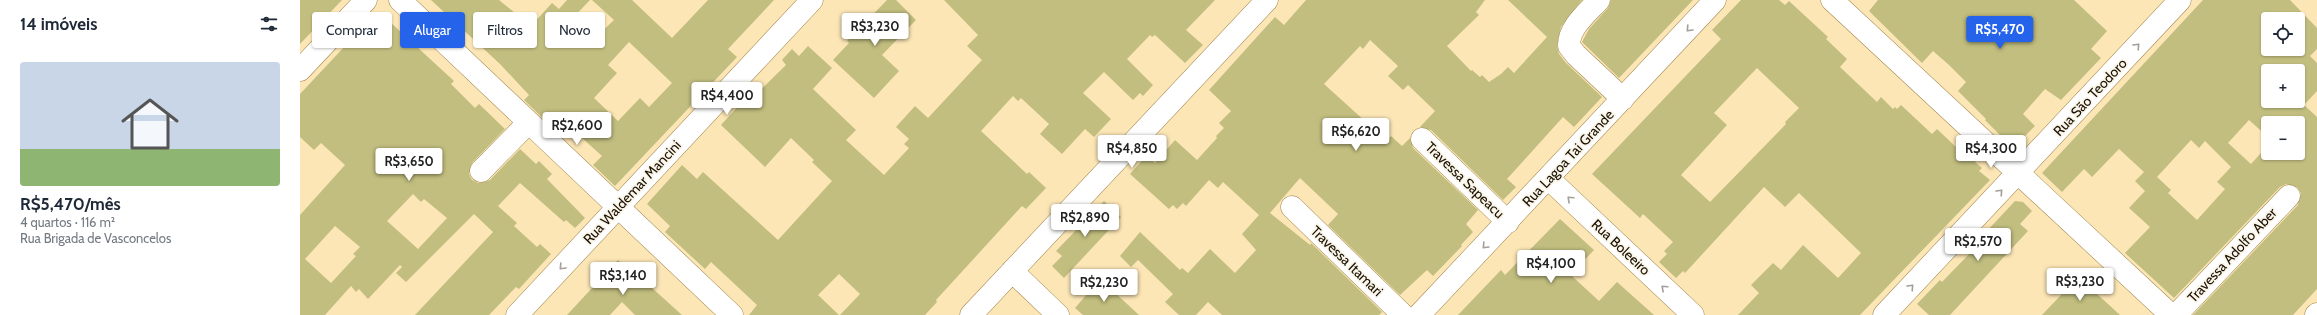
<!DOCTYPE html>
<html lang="pt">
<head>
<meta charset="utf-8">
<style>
	:root { --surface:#fff; --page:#f6f6f7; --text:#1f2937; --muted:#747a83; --line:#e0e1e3; --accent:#2563eb }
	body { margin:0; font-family:Cabin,sans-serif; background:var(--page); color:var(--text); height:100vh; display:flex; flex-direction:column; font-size:15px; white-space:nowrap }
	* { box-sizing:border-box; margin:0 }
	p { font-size:13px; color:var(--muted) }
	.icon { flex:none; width:22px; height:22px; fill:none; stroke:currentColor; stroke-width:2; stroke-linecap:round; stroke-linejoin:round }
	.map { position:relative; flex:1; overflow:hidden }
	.side { display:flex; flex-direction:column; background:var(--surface); width:300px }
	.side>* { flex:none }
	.banner { position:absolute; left:12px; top:12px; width:380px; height:36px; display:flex; gap:8px }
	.fabs { position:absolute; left:1961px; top:12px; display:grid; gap:8px }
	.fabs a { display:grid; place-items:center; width:44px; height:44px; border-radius:4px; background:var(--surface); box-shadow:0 1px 3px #0004; font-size:20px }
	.price { position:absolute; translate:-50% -34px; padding:0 9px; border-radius:4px; background:#fff; color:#222; font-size:13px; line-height:26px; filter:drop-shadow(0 1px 2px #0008) }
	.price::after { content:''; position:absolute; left:50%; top:24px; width:12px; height:9px; margin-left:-6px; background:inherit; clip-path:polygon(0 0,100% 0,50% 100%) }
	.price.active { background:var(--accent); color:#fff }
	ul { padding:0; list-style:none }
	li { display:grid; align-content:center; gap:8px; height:212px; padding:0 20px }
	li+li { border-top:1px solid var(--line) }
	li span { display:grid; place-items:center; height:124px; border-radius:4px; color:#555 }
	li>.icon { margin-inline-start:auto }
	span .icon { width:72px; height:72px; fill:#fffc; stroke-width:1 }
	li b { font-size:17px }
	h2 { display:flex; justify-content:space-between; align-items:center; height:48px; padding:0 20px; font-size:17px }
	.pill { padding:0 14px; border-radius:4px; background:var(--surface); box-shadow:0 1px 3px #0004; font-size:14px; line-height:36px }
	.pill.active { background:var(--accent); color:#fff }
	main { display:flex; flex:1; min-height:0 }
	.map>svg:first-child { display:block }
</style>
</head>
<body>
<main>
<section class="side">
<h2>14 imóveis<svg class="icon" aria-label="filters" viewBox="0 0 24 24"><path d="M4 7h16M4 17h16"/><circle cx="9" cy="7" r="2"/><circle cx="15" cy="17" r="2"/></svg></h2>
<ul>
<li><span style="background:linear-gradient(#c9d6e8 70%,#8fb573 0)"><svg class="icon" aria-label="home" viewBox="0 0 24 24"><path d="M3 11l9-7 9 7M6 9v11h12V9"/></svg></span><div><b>R$5,470/mês</b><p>4 quartos · 116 m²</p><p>Rua Brigada de Vasconcelos</p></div></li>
</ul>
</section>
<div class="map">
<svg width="2017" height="315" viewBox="0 0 2017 315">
	<rect width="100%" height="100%" fill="#fce6b6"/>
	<path fill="#c2be7f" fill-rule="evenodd" d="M0 0H42L0 44Z
		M131 0H199L231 26 252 3 259 9 267 0H290L269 22 291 42 314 20 292 0H332L372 38 408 0H474L428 49 437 57 315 186 293 165 302 156 281 137 284 134 263 114 251 126 224 100 229 95 200 64ZM329 42 372 83 349 107 340 98 318 121 294 98 317 73 308 65Z
		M587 0H596L616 20 582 55 599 71 574 98 533 60 549 43 547 41Z
		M644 0H915L886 30 903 45 885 63 855 35 852 37 850 35 827 59 853 85 843 96 840 93 833 100 804 72 783 93 811 119 794 137 785 129 762 154 740 134 749 124 721 98 718 101 713 96 681 131 727 174 729 172 746 188 726 209 722 206 636 300 637 302 625 315H540L560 294 539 274 518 295 539 315H449L457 305 411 262 405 269 365 232 370 226 347 204 382 165 397 179 403 172 478 240 532 181 512 162 514 160 491 138 465 167 421 125 442 102 445 105 486 65 482 60 492 49 499 56 508 46 532 68 513 89 556 130 546 140 584 175 609 148 604 144 609 139 596 127 615 106 628 118 682 60 667 46 678 35Z
		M1006 0H1185L1176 12 1179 15 1147 46 1171 71 1172 70 1180 77 1182 75 1189 82 1201 74 1208 67 1214 73 1247 37 1208 0H1282L1261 27 1257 46 1259 54 1266 63 1302 97 1274 127 1263 117 1207 179 1216 187 1203 200 1131 130 1120 127 1135 111 1108 85 1103 90 1088 76 1098 66 1070 40 1063 49 1060 46 1024 84 1087 141 1091 136 1102 146 1110 138 1113 148 1178 210 1166 224 1173 232 1161 245 1162 246 1133 276 1127 270 1100 295 1028 225 1038 214 1000 178 970 213 1010 245 1011 243 1082 312 1079 315H922L908 302 896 315H879L865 302 873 294 838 260 831 267 820 256 840 232 880 270 882 268 888 273 910 249 935 273 956 250 942 234 959 215 923 182 918 188 909 180 886 206 883 203 877 209 873 205 869 209 830 174 847 155 855 163 875 140 897 160 917 138 916 136 924 128 919 123 931 111 909 90 975 17 984 25Z
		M1311 0H1393L1319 78 1282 42 1289 29 1308 8Z
		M1441 0H1479L1485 5 1489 1 1528 37 1526 39 1547 59 1540 67 1577 102 1581 97 1593 109 1595 107 1597 109 1601 105 1632 134 1637 129 1657 148 1662 144 1678 159 1675 162 1682 168 1679 171 1690 180 1560 315H1438L1459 293 1451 285 1473 263 1481 270 1503 245 1538 278 1561 253 1499 193 1485 207 1464 187 1385 273 1383 271 1376 278 1359 262 1367 254 1364 251 1373 242 1343 214 1340 218 1292 174 1421 39 1412 30ZM1457 68 1499 108 1485 122 1486 124 1410 202 1381 175 1427 125 1414 113Z
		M1578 0H1774L1807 31 1791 49 1801 58 1761 100 1745 89 1723 114 1735 126 1713 148 1709 147 1698 137 1700 135 1685 120 1686 119 1658 91 1666 82 1649 65 1633 51 1622 63 1569 11Z
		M1903 0H1990L2017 28V49L2010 56 2017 63V91L2004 105 2017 117V289L1993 315H1893L1998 205 2001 193 1997 187 1986 184 1980 187 1874 298 1825 253 1850 227 1829 208 1845 191 1835 181 1844 172 1819 149 1792 177 1784 169 1762 192 1742 173ZM1968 19H1998V49H1968ZM1968 71H1998V101H1968ZM1949 120 1968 137V123H1998V153H1961L1951 164 1928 143ZM1891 140 1899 148 1905 141 1931 167 1917 182 1925 189 1897 220 1868 193 1871 190 1857 177Z
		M90 22 154 81 151 84 175 108 179 104 205 129 172 163 169 174 172 180 178 183 190 180 220 149 236 164 239 161 252 174 247 179 285 218 275 228 266 220 264 222 220 183 198 206 217 223 214 226 237 247 240 244 251 254 219 289 216 287 189 315H115L193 232 174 214 106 282 96 273 102 267 100 265 68 299 59 289 56 292 51 286 25 315H0V215L45 165 21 143 14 150 0 137V94L61 29 65 32 72 24 81 32ZM113 194 121 202 124 199 147 218 118 249 87 221ZM35 226 60 247 53 254 56 256 31 283 5 259Z
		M804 201 821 217 764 278 752 266 762 256 756 251Z
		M1715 201 1723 202 1732 211 1720 224 1728 231 1650 315H1629L1617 304 1640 280 1642 282 1672 251 1670 249Z
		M1260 219 1294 250 1271 274 1273 277 1299 301 1317 282 1354 315H1158L1201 270 1205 275Z
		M318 260 340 279 341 278 382 315H335L322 302 310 315H267Z
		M1779 276 1796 293 1820 315H1742Z
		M800 279 825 302 839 315H783L775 308Z"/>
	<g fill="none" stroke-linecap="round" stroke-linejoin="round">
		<defs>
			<path id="minor" d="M100 0 432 315
				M1299 0C1288 12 1268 28 1269 46L1276 55 1323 99
				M1532 0 1871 315
				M0 70 66 0
				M1122 139 1208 222
				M181 171 228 123
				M1249 179 1393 315
				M992 207 1103 315
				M712 271 758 315
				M217 315 512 0
				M671 315 967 0
				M1119 315 1415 0
				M1876 315 1989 196
				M2016 315 2017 314"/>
			<path id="major" d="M1584 315 1880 0"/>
		</defs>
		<use href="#minor" stroke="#9f854b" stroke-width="23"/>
		<use href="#major" stroke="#9f854b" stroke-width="23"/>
		<use href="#minor" stroke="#fff" stroke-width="22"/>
		<use href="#major" stroke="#fff" stroke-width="22"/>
	</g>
	<defs><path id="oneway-chevron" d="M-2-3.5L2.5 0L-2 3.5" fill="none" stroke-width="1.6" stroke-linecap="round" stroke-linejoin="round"/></defs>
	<g stroke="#a39f99">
		<use href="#oneway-chevron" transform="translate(1389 29) rotate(133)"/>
		<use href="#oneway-chevron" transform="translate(1837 46) rotate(-47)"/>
		<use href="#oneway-chevron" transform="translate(1700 192) rotate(-47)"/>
		<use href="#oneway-chevron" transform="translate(1270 199) rotate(-137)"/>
		<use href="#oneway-chevron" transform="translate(1185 246) rotate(134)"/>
		<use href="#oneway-chevron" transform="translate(262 267) rotate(133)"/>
		<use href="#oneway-chevron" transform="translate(1611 287) rotate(-47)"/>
		<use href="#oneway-chevron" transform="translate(1364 288) rotate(-137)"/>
	</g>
	<g text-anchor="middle" stroke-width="3.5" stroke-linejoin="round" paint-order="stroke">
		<g font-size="14" fill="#180e00" stroke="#faf5e9">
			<text transform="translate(1790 97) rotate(-47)" y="5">Rua São Teodoro</text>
			<text transform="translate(1268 158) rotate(-47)" y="5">Rua Lagoa Tai Grande</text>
			<text transform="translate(1165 180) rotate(44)" y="5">Travessa Sapeacu</text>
			<text transform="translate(332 192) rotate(-47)" y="5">Rua Waldemar Mancini</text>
			<text transform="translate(1321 247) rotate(43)" y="5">Rua Boleeiro</text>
			<text transform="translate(1932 255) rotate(-47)" y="5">Travessa Adolfo Aber</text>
			<text transform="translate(1047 261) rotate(44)" y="5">Travessa Itamari</text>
		</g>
	</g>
</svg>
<div class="fabs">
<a><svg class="icon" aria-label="locate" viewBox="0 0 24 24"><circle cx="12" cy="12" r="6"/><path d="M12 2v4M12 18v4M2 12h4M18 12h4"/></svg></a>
<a>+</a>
<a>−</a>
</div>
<b class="price" style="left:575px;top:47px">R$3,230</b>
<b class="price active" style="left:1700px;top:50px">R$5,470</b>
<b class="price" style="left:427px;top:116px">R$4,400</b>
<b class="price" style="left:277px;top:146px">R$2,600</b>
<b class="price" style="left:1056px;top:152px">R$6,620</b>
<b class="price" style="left:832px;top:169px">R$4,850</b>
<b class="price" style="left:1691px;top:169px">R$4,300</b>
<b class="price" style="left:109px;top:182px">R$3,650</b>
<b class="price" style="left:785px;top:238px">R$2,890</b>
<b class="price" style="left:1678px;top:262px">R$2,570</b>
<b class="price" style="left:1251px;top:284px">R$4,100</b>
<b class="price" style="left:323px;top:296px">R$3,140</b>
<b class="price" style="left:1780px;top:302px">R$3,230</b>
<b class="price" style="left:804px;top:303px">R$2,230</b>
<div class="banner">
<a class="pill">Comprar</a>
<a class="pill active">Alugar</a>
<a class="pill">Filtros</a>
<a class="pill">Novo</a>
</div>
</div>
</main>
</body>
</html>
